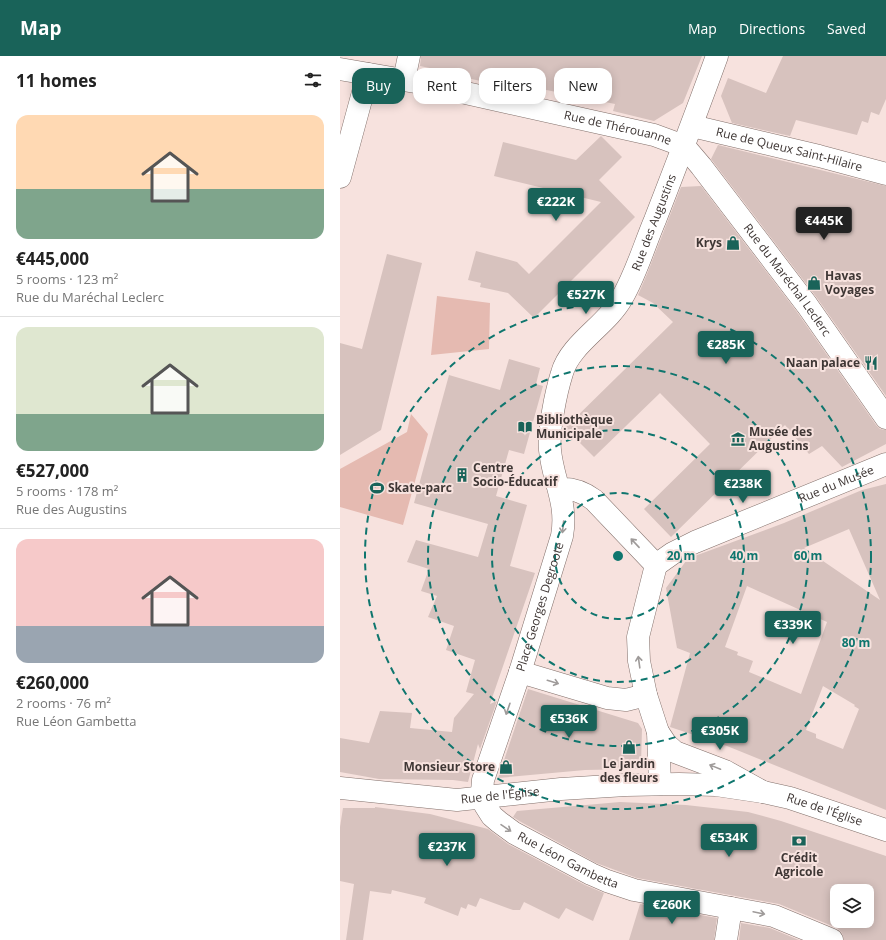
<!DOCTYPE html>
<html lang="en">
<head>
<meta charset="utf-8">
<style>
	:root { --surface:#fff; --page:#f2f2f2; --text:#222; --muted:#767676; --line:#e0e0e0; --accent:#196359 }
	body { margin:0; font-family:"Open Sans",sans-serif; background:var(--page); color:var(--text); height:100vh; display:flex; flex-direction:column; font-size:15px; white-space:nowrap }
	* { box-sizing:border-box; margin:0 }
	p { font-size:13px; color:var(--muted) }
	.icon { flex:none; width:22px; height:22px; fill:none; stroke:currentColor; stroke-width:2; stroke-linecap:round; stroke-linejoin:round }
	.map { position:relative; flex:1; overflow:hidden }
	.sheet { display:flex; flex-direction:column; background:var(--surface); width:340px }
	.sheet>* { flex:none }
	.banner { position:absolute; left:12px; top:12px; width:380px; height:36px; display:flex; gap:8px }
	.buttons { position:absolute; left:490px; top:828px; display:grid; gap:8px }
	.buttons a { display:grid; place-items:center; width:44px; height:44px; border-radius:8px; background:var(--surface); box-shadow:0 2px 10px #0003; font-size:20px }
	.price { position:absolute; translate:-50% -34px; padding:0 9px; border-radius:4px; background:var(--accent); color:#fff; font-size:13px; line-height:26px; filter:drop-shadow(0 1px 2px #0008) }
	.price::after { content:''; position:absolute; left:50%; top:24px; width:12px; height:9px; margin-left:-6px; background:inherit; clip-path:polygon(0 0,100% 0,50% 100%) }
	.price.current { background:#222; color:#fff }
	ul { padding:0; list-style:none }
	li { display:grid; align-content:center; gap:8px; height:212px; padding:0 16px }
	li+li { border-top:1px solid var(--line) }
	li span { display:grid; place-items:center; height:124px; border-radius:12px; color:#555 }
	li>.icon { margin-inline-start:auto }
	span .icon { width:72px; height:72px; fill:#fffc; stroke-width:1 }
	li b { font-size:17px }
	h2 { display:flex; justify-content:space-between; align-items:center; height:48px; padding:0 16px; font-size:17px }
	.tag { padding:0 14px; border-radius:12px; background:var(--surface); box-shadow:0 2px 10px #0003; font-size:14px; line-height:36px }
	.tag.current { background:var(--accent); color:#fff }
	header { display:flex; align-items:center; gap:24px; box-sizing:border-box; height:56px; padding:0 20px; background:var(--accent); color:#fff }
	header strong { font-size:19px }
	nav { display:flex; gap:22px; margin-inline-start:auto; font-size:14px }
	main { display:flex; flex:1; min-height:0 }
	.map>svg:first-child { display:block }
</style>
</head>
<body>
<header>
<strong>Map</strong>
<nav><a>Map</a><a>Directions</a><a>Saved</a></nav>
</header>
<main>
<section class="sheet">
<h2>11 homes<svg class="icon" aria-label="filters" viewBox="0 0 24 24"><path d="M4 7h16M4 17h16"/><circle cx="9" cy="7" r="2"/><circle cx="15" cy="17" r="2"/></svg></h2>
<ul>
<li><span style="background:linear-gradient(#ffd9b3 60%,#7fa58c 0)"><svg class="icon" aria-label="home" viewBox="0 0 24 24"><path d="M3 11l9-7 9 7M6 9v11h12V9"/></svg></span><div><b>€445,000</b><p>5 rooms · 123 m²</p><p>Rue du Maréchal Leclerc</p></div></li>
<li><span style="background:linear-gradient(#dfe7d0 70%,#7fa58c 0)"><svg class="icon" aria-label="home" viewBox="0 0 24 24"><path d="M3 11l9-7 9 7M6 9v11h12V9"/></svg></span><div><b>€527,000</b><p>5 rooms · 178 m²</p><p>Rue des Augustins</p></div></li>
<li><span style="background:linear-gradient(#f6c9c9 70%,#9aa5b1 0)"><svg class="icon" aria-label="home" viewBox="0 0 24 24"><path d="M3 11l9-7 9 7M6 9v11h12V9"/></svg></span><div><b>€260,000</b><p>2 rooms · 76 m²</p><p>Rue Léon Gambetta</p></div></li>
</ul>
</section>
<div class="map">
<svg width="546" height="884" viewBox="0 0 546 884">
	<rect width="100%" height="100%" fill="#f7e2de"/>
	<path fill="#e5bab1" d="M97 240 150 247 149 293 91 299Z
		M71 358 88 378 63 469 0 451V413L67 376Z"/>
	<path fill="#d7c2be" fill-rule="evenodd" d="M81 0H362L343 47 314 65 273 55 275 48 177 28 159 26V29L127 22 128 20 80 10Z
		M443 0H546V43L539 59 531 56 528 67 522 65 517 79 456 64 450 80 392 67 381 40 388 22 426 37Z
		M261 80 282 101 259 124 295 161 194 262 168 237 140 231 141 227 128 224 136 195 177 206 189 218 261 146 154 120 163 86 236 104Z
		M378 89 546 130V340L477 242 371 103Z
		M361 130 457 256 536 369 540 373 546 374V388L502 411 482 390 469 398 445 369 331 481 304 453 370 388 320 337 254 401 225 372 333 266 313 247 298 239 307 218 341 131Z
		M47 198 82 207 41 374 0 399V287L22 293Z
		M169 303 200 312 196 328 203 330 184 398 169 394 156 440 187 449 170 510 195 517 150 648 157 645 140 693 138 688 128 726 113 724 39 723 0 716V682L29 687 40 655 72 657 70 672 112 676 114 662 134 638 126 636 135 604 106 594 114 570 88 561 97 540 81 535 89 513 67 506 76 484 138 501 148 468 74 447 109 319 160 334Z
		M546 428V754L387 690 330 671 350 597 337 592 326 532 346 505 352 501 444 467 522 434ZM509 473 540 544 464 492ZM407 530 487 566 461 638 409 616 413 605 397 599 398 596 385 591ZM483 630 515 649 514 650 519 653 503 693 476 682V678L466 674Z
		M188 633 298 667 302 673 301 708 297 713 245 714 158 722Z
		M280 746 346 749 408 756 441 765 546 800V884H504L502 877 497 872 439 848 297 822 256 807 181 766 173 761 177 755ZM497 835H527V865H497Z
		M35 751 90 758 148 773 168 788 245 829 264 837 253 865 226 852 219 863 184 846 180 854H173L140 842 136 851 128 848 126 853 121 851 118 860 84 847 86 842 52 834 51 838 30 835 23 884H6L14 828 0 825V771L3 752H35Z
		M300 848 377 862 374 884H289Z
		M401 867 430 872 459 884H399Z"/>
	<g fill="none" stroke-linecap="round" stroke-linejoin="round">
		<defs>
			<g id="minor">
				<path id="s1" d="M0 13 81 27 314 79 344 90 361 110 467 249 546 362"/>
				<path d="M64 24 69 0"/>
				<path id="s2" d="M352 70 479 100 546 118"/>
				<path d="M0 121 28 18"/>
				<path id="s3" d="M219 433C233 432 243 436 254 444L316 509 298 581 299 605 306 639 286 644 267 642 180 616 222 480C228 446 213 426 210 394 208 375 216 336 222 317 230 288 267 269 282 242 296 218 304 190 315 164 336 110 357 55 377 0"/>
				<path id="s4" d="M316 509 333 497 355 486 546 408"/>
				<path id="s5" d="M180 616 143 724 142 736 145 749 152 760 159 766 174 777 251 818 267 825 294 834 434 860 492 884"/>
				<path d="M306 639 318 676 320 728"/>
				<path d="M318 676 326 688 335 696 385 715 423 736"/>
				<path d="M386 884 391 852"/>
			</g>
			<g id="major">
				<path id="s6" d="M0 732 117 744 221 733 286 729 339 728 376 729 423 736 450 742 546 774"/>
			</g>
		</defs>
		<use href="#minor" stroke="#82706b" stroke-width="23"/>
		<use href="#major" stroke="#82706b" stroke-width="23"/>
		<use href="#minor" stroke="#fff" stroke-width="22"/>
		<use href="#major" stroke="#fff" stroke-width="22"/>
	</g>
	<defs><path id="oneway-shaft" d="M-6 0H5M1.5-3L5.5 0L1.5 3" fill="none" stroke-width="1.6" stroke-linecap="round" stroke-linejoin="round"/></defs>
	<g stroke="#9f9b9a">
		<use href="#oneway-shaft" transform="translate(223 471) rotate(96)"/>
		<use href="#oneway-shaft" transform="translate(295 487) rotate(-133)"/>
		<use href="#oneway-shaft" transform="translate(299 606) rotate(-98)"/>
		<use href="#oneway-shaft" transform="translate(213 626) rotate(17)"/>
		<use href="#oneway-shaft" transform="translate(168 653) rotate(109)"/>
		<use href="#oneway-shaft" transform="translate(375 711) rotate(-158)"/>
		<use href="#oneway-shaft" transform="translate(166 772) rotate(34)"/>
		<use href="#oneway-shaft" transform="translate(419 857) rotate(12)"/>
	</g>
	<g fill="none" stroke="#0f766e" stroke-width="2" stroke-dasharray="7 5">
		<circle cx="278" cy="500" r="63"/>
		<circle cx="278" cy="500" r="126"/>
		<circle cx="278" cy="500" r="190"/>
		<circle cx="278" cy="500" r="253"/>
	</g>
	<defs>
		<symbol id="shop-bare" viewBox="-9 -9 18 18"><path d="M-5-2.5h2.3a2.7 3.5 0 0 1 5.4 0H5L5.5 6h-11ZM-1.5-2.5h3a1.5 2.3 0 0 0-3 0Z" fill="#196359" stroke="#f7e2de" stroke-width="2.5" paint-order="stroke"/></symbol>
		<symbol id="restaurant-bare" viewBox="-9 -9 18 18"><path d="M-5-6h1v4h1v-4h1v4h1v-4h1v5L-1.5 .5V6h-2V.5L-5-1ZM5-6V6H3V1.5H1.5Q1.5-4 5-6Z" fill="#196359" stroke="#f7e2de" stroke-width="2.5" paint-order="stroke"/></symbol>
		<symbol id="library-bare" viewBox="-9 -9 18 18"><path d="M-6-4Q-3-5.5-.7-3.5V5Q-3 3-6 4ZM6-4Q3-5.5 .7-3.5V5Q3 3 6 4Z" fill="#196359" stroke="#f7e2de" stroke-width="2.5" paint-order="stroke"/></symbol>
		<symbol id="museum-bare" viewBox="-9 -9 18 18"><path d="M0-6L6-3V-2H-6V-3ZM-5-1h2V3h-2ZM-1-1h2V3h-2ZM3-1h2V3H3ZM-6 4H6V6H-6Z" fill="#196359" stroke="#f7e2de" stroke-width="2.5" paint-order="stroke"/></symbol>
		<symbol id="building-bare" viewBox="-9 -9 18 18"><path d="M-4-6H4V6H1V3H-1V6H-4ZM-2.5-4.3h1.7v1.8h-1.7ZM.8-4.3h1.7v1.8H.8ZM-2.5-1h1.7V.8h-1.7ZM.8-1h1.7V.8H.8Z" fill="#196359" stroke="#f7e2de" stroke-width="2.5" paint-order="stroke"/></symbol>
		<symbol id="stadium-bare" viewBox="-9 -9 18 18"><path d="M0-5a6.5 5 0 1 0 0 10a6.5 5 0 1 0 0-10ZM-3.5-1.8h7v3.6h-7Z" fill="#196359" stroke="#f7e2de" stroke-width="2.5" paint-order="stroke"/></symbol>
		<symbol id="bank-bare" viewBox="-9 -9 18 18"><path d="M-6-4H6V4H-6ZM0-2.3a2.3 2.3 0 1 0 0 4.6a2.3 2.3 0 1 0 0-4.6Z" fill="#196359" stroke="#f7e2de" stroke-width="2.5" paint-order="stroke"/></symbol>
	</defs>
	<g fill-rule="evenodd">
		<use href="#shop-bare" x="383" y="177" width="20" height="20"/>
		<use href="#shop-bare" x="464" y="217" width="20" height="20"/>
		<use href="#restaurant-bare" x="521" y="297" width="20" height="20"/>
		<use href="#library-bare" x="175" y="361" width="20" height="20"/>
		<use href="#museum-bare" x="388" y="373" width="20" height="20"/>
		<use href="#building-bare" x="112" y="409" width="20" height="20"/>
		<use href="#stadium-bare" x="27" y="422" width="20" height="20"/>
		<use href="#shop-bare" x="279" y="681" width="20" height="20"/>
		<use href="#shop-bare" x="156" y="701" width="20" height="20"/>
		<use href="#bank-bare" x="449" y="775" width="20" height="20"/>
	</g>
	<g text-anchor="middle" stroke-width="4" stroke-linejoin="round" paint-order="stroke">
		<g font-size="12" fill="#3f3735" stroke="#f7e2de">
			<text dy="4" stroke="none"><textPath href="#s1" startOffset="284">Rue de Thérouanne</textPath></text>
			<text dy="4" stroke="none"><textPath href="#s2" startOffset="100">Rue de Queux Saint-Hilaire</textPath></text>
			<text dy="4" stroke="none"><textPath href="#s3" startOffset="878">Rue des Augustins</textPath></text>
			<text dy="4" stroke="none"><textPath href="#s1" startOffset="522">Rue du Maréchal Leclerc</textPath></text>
			<text dy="4" stroke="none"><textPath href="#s4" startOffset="198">Rue du Musée</textPath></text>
			<text dy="4" stroke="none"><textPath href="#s3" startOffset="459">Place Georges Degroote</textPath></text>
			<text dy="4" stroke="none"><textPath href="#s6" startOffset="161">Rue de l'Église</textPath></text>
			<text dy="4" stroke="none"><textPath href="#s6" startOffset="489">Rue de l'Église</textPath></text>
			<text dy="4" stroke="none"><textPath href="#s5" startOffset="241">Rue Léon Gambetta</textPath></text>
		</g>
		<g font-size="12" font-weight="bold" fill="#3f3735" stroke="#f7e2de" text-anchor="start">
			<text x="382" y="191" text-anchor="end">Krys</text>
			<text x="485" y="224">Havas<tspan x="485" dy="14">Voyages</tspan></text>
			<text x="520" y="311" text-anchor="end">Naan palace</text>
			<text x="196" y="368">Bibliothèque<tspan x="196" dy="14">Municipale</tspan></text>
			<text x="409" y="380">Musée des<tspan x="409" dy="14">Augustins</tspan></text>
			<text x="133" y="416">Centre<tspan x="133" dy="14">Socio-Éducatif</tspan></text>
			<text x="48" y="436">Skate-parc</text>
			<text x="289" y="712" text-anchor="middle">Le jardin<tspan x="289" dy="14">des fleurs</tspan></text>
			<text x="155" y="715" text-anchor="end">Monsieur Store</text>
			<text x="459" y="806" text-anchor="middle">Crédit<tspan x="459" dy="14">Agricole</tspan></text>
		</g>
	</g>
	<circle cx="278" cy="500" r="6" fill="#0f766e" stroke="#f7e2de" stroke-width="2"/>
	<g font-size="12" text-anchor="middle" font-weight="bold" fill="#0f766e" stroke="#f7e2de" stroke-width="4" stroke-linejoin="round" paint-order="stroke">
		<text x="341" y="504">20 m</text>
		<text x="404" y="504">40 m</text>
		<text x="468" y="504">60 m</text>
		<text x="516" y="591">80 m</text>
	</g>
</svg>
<div class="buttons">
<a><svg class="icon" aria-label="layers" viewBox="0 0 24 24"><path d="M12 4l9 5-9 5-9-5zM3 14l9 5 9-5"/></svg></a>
</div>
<b class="price" style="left:216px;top:166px">€222K</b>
<b class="price current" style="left:484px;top:185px">€445K</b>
<b class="price" style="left:246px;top:259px">€527K</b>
<b class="price" style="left:386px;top:309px">€285K</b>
<b class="price" style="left:403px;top:448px">€238K</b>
<b class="price" style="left:453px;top:589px">€339K</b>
<b class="price" style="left:229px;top:683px">€536K</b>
<b class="price" style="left:380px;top:695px">€305K</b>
<b class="price" style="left:389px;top:802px">€534K</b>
<b class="price" style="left:107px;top:811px">€237K</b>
<b class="price" style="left:332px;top:869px">€260K</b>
<div class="banner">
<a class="tag current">Buy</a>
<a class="tag">Rent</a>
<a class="tag">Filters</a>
<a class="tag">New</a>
</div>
</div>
</main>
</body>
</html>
